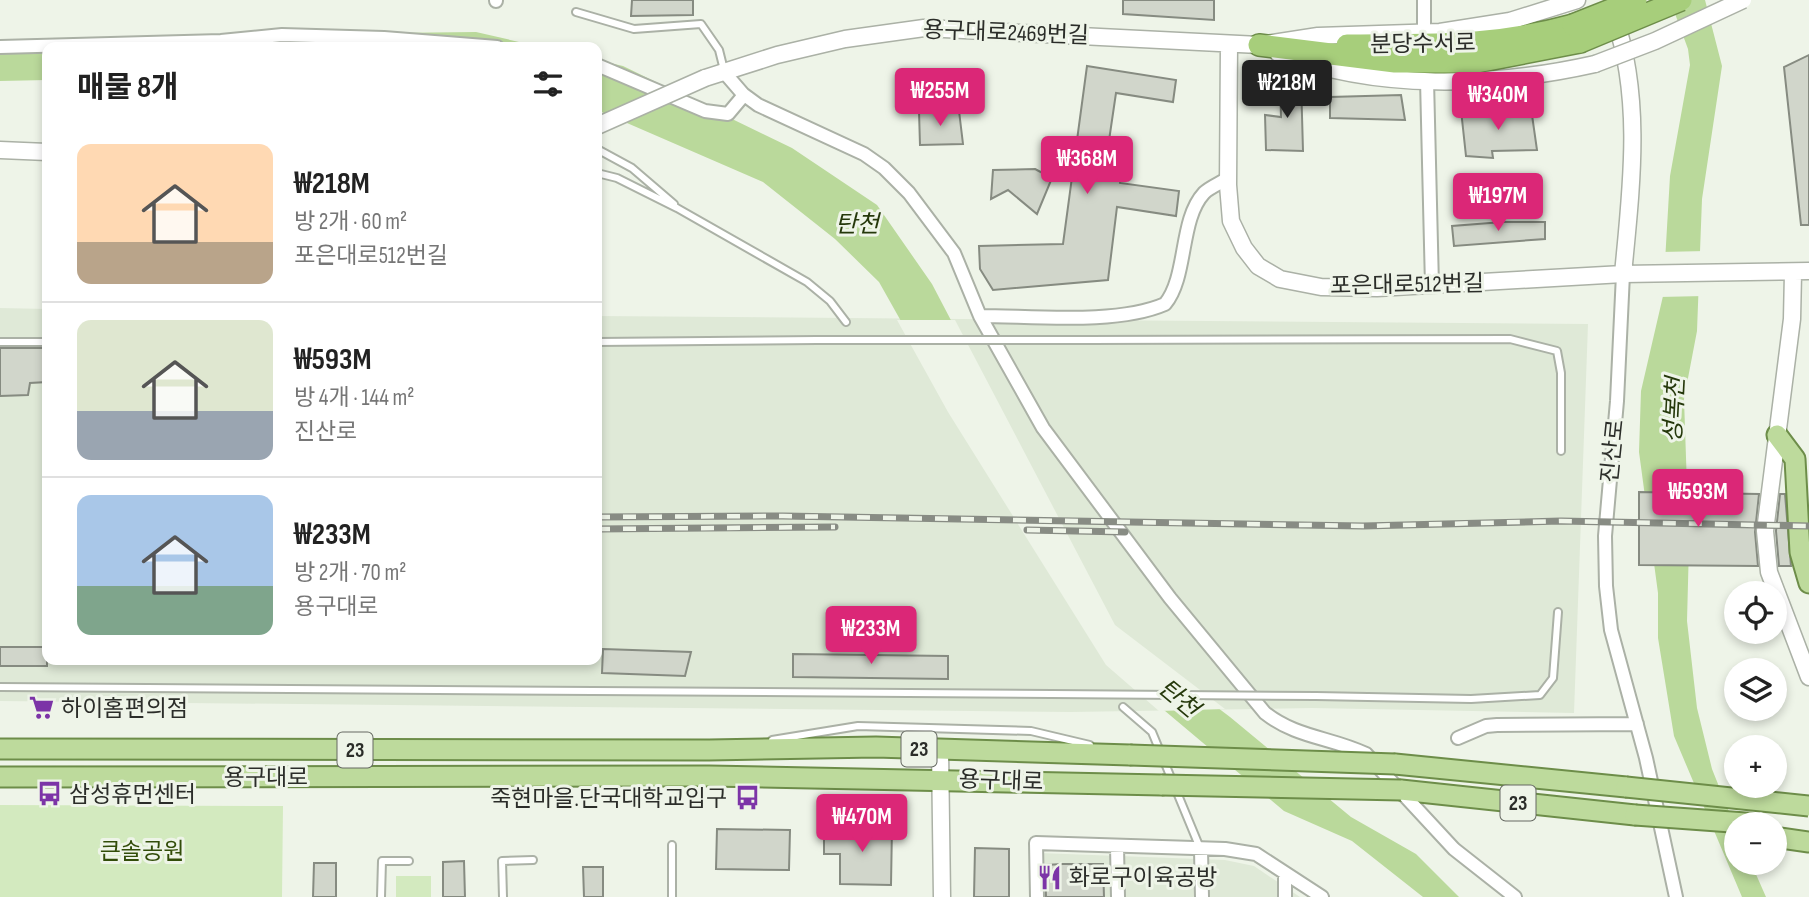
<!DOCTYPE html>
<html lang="ko">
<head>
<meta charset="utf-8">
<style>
	:root { --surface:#fff; --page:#f2f2f2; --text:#222; --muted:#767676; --line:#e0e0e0; --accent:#db2777 }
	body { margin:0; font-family:"Sofia Sans Condensed","Noto Sans KR",sans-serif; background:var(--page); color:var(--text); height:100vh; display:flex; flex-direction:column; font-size:26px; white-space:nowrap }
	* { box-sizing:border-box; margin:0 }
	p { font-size:23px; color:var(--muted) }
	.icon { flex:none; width:38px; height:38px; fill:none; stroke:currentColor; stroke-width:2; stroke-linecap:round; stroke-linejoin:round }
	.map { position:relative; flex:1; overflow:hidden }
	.drawer { position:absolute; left:42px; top:42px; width:560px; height:623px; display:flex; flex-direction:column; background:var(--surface); border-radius:14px; box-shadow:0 4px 10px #0003 }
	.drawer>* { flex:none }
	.controls { position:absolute; left:1724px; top:581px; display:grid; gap:14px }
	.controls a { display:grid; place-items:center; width:63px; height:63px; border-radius:50%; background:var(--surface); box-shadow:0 4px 10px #0003; font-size:35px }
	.price { position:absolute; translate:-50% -60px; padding:0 16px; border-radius:7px; background:var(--accent); color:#fff; font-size:23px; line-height:46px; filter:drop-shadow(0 2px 4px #0008) }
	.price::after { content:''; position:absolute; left:50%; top:42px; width:21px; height:16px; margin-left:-10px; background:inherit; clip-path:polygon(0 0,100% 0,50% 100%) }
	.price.active { background:#222; color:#fff }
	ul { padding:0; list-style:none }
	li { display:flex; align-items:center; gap:21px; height:175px; padding:0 35px }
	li+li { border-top:2px solid var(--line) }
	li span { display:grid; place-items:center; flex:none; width:196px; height:140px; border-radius:14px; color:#555 }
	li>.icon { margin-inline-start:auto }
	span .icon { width:84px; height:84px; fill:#fffc; stroke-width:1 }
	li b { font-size:30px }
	h2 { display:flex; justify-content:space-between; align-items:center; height:84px; padding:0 35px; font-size:30px }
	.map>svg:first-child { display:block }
</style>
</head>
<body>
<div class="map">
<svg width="1809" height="897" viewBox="0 0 1809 897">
	<rect width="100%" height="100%" fill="#eef4e8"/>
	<path fill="#dfe9d7" d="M0 308 47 309V660H597V316L1588 324 1574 713 1312 708 1071 712 0 701Z
		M1039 853 1225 860 1254 866 1300 897H1040Z"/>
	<path fill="#d3eabf" d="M0 805 283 806 282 897H0Z
		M396 876H431V897H396Z"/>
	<path fill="#bad99b" d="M1670 0H1705L1722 66 1702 199 1697 331 1684 399 1689 545 1687 621 1697 708 1712 769 1736 829V863H1751L1766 897H1742L1674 736 1658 638V593L1639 452 1641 391 1663 296 1670 176 1690 65 1688 49Z
		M476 32 541 47H47V80L0 81V44L210 35Z
		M597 60 623 66 792 148 877 205 932 284 1112 628 1230 717 1351 817 1416 854 1459 897H1423L1352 841 1284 811 1108 663 951 410 879 282 835 239 763 182 597 110Z"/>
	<path fill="#eef4e8" d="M1706 251 1704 296 1659 297 1661 252Z
		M897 320H955L1115 625 1225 709 1159 711 1106 665 948 412Z"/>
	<path fill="#d1d6cb" stroke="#868b81" stroke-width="2" d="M632 0H693V15L631 16Z
		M1123 0H1214V20L1123 14Z
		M1809 55V225H1801L1784 67Z
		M1087 66 1176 80 1173 102 1116 93 1107 154 1123 156 1120 183 1179 191 1176 216 1117 207 1108 280 993 290 980 269 979 246 1063 244Z
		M1280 77 1301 80 1303 151 1266 150 1265 115 1281 117Z
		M1401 95 1405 120 1330 118V97Z
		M1531 108 1537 150 1492 151 1493 158 1466 156 1461 110 1487 109V112Z
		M919 111H959L963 144 920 145Z
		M1035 169 1052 178 1037 214 1008 190 991 199 993 170Z
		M1503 222H1545V239L1454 246 1452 226Z
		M0 348H47V382L30 383 28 395 0 396Z
		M1639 492 1759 494 1755 532 1758 566 1639 565Z
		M1780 494H1785L1791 566H1779L1776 531Z
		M0 647H47V666H0Z
		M603 649 691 652 685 676 602 673Z
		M793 654 948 656V679L793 677Z
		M824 827H892L891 885 840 884V854H824Z
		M717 829 790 830 789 870 716 869Z
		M975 848 1009 849V897H974Z
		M464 861 465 897H443V862Z
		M314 863H336V897H313Z
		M1063 864H1103L1104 897H1046L1045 865Z
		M583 867H603V897H584Z"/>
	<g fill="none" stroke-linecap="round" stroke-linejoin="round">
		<defs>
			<path id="service" d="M576 12 634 29 701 24 719 50 724 70
				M597 149 632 168 674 204
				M597 173 617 178 677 208 807 282 830 301 846 322
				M1088 340 1510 339 1557 351 1561 373V451
				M0 342H47
				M597 342 817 340
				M0 687 1052 694
				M1316 696 1471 699 1540 695 1553 678 1558 612
				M1123 707 1152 732 1200 848
				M772 740 858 726 1031 731 1090 745
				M672 845V897
				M381 897 382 861H409
				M503 897 502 861 533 860"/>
			<path id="minor" d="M496 0V1
				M1424 0V33
				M0 47 221 41 282 35 384 38 497 47
				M597 65 705 111 728 114 744 95
				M724 72 743 94 758 105 864 154 884 168 909 193 954 253 980 316 1043 428 1170 598 1265 713C1297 738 1330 737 1366 754L1454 849 1515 897
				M1427 80 1432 286
				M1623 274 1617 401 1605 536 1606 586 1611 630 1646 758 1676 897
				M980 316C1032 316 1117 325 1165 304 1188 276 1179 220 1204 193 1210 187 1221 183 1228 178
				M1458 738 1486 726 1497 725 1637 724
				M1117 846 1118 897
				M1201 850 1202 897
				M1285 873V897
				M1037 897 1036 843 1225 849 1256 854 1322 897"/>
			<path id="tertiary" d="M1614 16C1643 99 1631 190 1623 274
				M1229 44 1228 185 1231 221 1244 248 1258 266 1280 279 1321 287 1377 288 1623 274 1809 271
				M1278 53C1377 91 1492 87 1595 64
				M705 78 777 55 845 39 924 28 1259 45 1318 36 1440 32 1510 21 1577 0
				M0 150 47 152
				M1793 273 1792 319 1765 531 1769 572 1809 677
				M940 750 942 897"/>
			<path id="primary" d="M1777 435 1795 459 1800 552 1809 583
				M0 749 709 750 876 747 1130 755
				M1395 764 1626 787
				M0 777 709 776 1162 785
				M1401 790 1635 815
				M1774 837 1809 842"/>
			<path id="trunk" d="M1259 45 1395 62H1477L1580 42
				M1347 45C1428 44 1494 47 1573 25"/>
		</defs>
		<use href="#service" stroke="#abb1a6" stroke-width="10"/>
		<use href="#minor" stroke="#abb1a6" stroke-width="16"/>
		<use href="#tertiary" stroke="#abb1a6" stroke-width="19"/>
		<use href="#primary" stroke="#6d8d49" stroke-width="23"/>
		<use href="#trunk" stroke="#6d8d49" stroke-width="24"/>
		<use href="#service" stroke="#fff" stroke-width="6"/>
		<use href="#minor" stroke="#fff" stroke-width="12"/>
		<use href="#tertiary" stroke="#fff" stroke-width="16"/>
		<use href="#primary" stroke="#bdda9c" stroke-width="19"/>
		<use href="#trunk" stroke="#a7ce7b" stroke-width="21"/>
		<defs>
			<path id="rail" d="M597 517 783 516 1363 526 1561 521 1809 526
				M597 529 835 527
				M1027 530 1125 532"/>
		</defs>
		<use href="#rail" stroke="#888c84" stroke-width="7"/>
		<use href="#rail" stroke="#eef4e8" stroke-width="4.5" stroke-dasharray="13" stroke-linecap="butt"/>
		<defs>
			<path id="service-bridge" d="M817 340H1088
				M1052 694 1316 696"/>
			<path id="tertiary-bridge" d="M1595 64 1655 41 1743 0
				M597 126 705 78"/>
			<path id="primary-bridge" d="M1130 755 1395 764
				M1162 785 1401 790
				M1626 787 1809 806
				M1635 815 1759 824"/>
			<path id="trunk-bridge" d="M1573 25 1636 0
				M1580 42 1681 0"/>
		</defs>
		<use href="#service-bridge" stroke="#abb1a6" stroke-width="10" stroke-linecap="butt"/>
		<use href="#tertiary-bridge" stroke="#abb1a6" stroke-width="19" stroke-linecap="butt"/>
		<use href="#primary-bridge" stroke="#6d8d49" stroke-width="23" stroke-linecap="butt"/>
		<use href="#trunk-bridge" stroke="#6d8d49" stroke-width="24" stroke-linecap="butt"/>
		<use href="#service-bridge" stroke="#fff" stroke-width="6"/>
		<use href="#tertiary-bridge" stroke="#fff" stroke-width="16"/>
		<use href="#primary-bridge" stroke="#bdda9c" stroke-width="19"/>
		<use href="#trunk-bridge" stroke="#a7ce7b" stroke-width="21"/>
	</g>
	<defs>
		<symbol id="supermarket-bare" viewBox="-9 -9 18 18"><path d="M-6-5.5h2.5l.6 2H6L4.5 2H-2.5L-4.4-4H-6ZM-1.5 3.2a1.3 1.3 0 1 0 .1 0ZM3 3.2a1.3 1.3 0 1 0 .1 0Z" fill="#7c34a7" stroke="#eef4e8" stroke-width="2.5" paint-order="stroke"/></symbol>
		<symbol id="bus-bare" viewBox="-9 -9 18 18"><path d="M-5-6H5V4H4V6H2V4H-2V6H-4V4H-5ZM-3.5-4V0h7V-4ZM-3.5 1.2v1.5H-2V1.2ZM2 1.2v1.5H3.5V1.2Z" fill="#7c34a7" stroke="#eef4e8" stroke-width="2.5" paint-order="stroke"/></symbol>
		<symbol id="restaurant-bare" viewBox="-9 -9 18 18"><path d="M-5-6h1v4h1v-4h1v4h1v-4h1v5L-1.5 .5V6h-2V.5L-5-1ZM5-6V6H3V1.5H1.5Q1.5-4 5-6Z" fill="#7c34a7" stroke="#eef4e8" stroke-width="2.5" paint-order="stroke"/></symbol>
	</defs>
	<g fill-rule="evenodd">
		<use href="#supermarket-bare" x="24" y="690" width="35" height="35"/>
		<use href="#bus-bare" x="32" y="776" width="35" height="35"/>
		<use href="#bus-bare" x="730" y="780" width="35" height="35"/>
		<use href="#restaurant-bare" x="1032" y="860" width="35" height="35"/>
	</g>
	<g text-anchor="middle" stroke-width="6" stroke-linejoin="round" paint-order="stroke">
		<g fill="#eef4e8" stroke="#666962" stroke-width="2">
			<rect x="901.5" y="731.5" width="35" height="35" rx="5"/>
			<rect x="337.5" y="732.5" width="35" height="35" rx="5"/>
			<rect x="1500.5" y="785.5" width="35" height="35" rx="5"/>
		</g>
		<g font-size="21" font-weight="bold" fill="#2b2d29">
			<text x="919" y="756">23</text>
			<text x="355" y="757">23</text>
			<text x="1518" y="810">23</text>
		</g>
		<g font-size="23" fill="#2b2d29" stroke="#eef4e8">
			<text transform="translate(1006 32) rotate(2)" y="8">용구대로2469번길</text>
			<text transform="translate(1423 43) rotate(-1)" y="8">분당수서로</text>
			<text transform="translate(1407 284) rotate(-1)" y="8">포은대로512번길</text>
			<text transform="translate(1612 451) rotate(-84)" y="8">진산로</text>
			<text x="266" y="785">용구대로</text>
			<text transform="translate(1001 780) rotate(2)" y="8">용구대로</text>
		</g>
		<g font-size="23" fill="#2b2d29" stroke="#eef4e8" text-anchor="start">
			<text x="61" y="716">하이홈편의점</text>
			<text x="69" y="802">삼성휴먼센터</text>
			<text x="727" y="806" text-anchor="end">죽현마을.단국대학교입구</text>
			<text x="1069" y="885">화로구이육공방</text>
		</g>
		<g font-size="23" fill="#324d09" stroke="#eef4e8">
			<text x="142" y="859">큰솔공원</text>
		</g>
		<g font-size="24" font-style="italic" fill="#25380b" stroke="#eef4e8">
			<text x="857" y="232">탄천</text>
			<text transform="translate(1674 410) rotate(-87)" y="8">성복천</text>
			<text transform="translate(1179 698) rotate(40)" y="8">탄천</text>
		</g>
	</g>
</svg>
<div class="controls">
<a><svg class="icon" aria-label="locate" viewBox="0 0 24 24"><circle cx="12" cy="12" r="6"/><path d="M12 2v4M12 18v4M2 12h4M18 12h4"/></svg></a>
<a><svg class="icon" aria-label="layers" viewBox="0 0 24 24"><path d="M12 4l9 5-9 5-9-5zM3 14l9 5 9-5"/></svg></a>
<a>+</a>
<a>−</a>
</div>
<b class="price active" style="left:1287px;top:120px">₩218M</b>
<b class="price" style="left:940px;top:128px">₩255M</b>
<b class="price" style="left:1498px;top:132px">₩340M</b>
<b class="price" style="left:1087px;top:196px">₩368M</b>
<b class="price" style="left:1498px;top:233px">₩197M</b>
<b class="price" style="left:1698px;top:529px">₩593M</b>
<b class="price" style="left:871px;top:666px">₩233M</b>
<b class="price" style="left:862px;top:854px">₩470M</b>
<section class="drawer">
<h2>매물 8개<svg class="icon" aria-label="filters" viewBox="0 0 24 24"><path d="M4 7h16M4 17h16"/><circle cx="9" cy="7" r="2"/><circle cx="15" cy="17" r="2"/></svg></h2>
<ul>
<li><span style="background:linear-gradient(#ffd9b3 70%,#b9a48a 0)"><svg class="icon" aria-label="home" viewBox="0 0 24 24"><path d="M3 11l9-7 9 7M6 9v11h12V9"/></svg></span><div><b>₩218M</b><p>방 2개 · 60 m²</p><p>포은대로512번길</p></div></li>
<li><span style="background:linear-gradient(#dfe7d0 65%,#9aa5b1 0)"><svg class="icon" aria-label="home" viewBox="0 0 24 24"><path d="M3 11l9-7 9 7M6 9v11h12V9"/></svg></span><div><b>₩593M</b><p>방 4개 · 144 m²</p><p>진산로</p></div></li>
<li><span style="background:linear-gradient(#a9c7e8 65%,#7fa58c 0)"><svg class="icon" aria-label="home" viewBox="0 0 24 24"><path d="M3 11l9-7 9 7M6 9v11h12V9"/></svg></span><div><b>₩233M</b><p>방 2개 · 70 m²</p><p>용구대로</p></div></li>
</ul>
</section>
</div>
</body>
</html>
